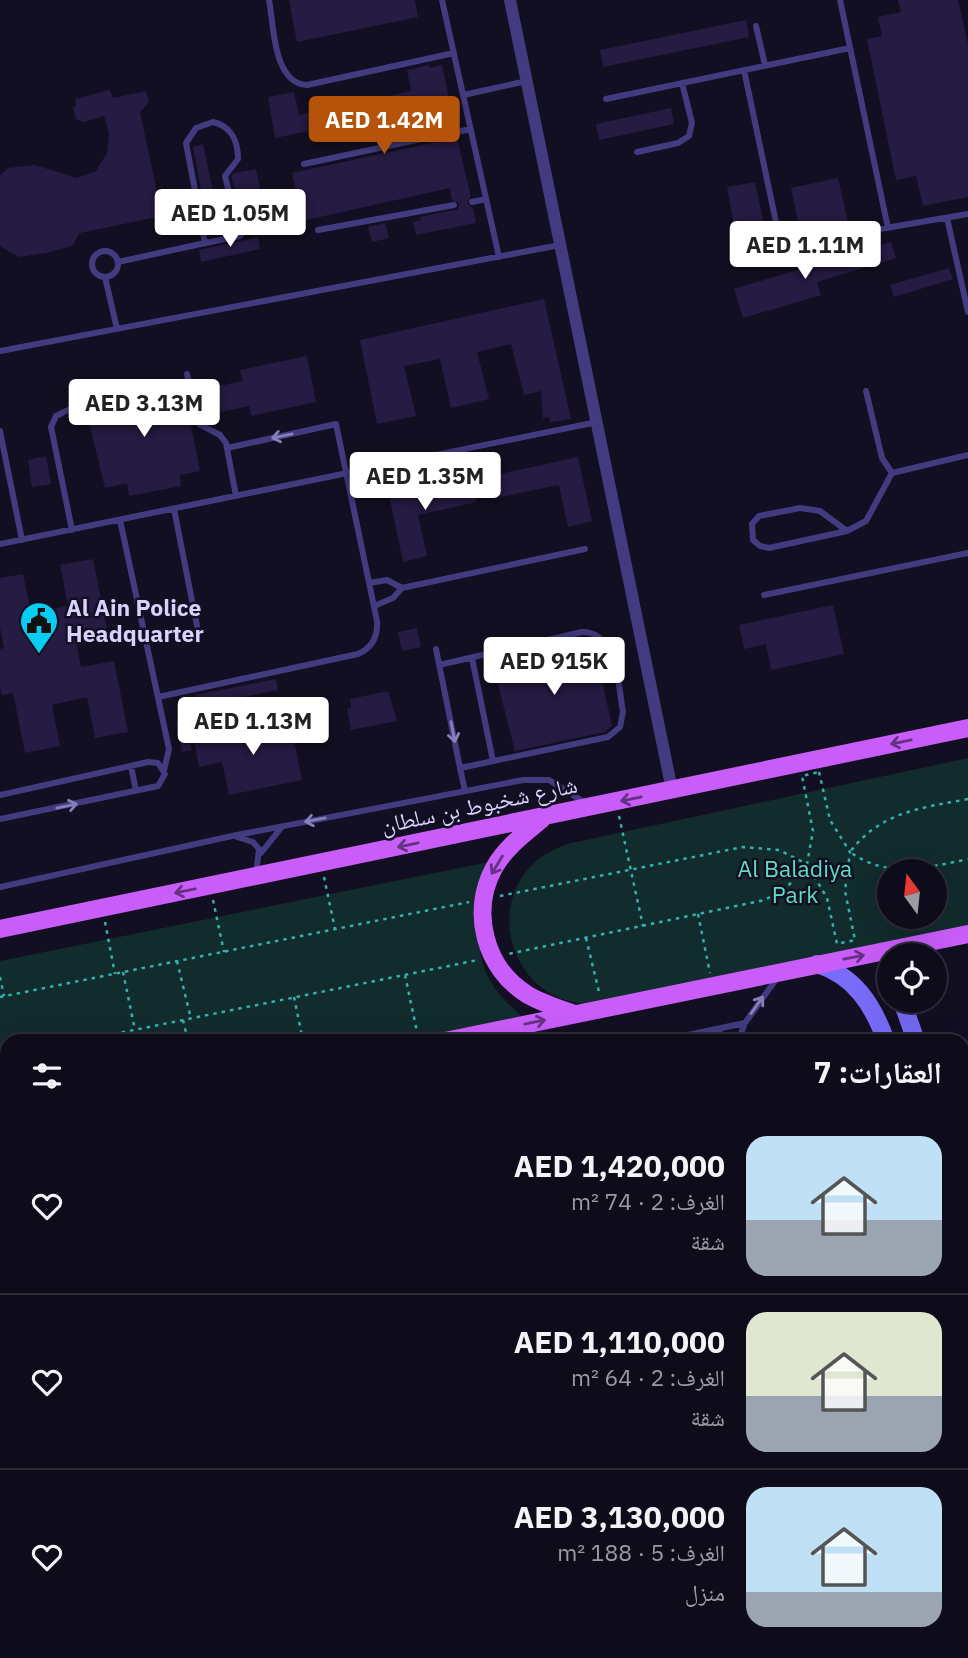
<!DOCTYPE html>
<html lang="ar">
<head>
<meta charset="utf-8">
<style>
	:root { --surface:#0e0b1a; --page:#1c1927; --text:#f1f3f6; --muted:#9b9ba2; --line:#2e2b39; --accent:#b45309 }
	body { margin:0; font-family:"IBM Plex Sans","Noto Naskh Arabic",sans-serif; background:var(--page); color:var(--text); direction:rtl; height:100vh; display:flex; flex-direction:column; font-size:26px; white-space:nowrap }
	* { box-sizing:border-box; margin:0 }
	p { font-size:23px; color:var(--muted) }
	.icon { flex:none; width:38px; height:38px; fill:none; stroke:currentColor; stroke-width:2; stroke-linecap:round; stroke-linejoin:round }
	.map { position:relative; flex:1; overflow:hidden; direction:ltr }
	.sheet { position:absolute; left:0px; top:1034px; width:970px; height:625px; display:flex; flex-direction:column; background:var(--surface); border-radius:21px 21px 0 0; box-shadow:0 7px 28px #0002,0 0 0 2px var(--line); direction:rtl }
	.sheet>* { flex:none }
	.needle { width:46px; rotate:345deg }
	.buttons { position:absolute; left:877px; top:859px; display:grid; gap:14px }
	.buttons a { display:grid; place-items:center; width:70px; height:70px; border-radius:50%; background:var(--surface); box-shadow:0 7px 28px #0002,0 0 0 2px var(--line); font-size:35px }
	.price { position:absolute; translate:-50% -60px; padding:0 16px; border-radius:7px; background:#fff; color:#222; font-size:23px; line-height:46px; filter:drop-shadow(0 2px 4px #0008) }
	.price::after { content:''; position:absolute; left:50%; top:42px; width:21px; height:16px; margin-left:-10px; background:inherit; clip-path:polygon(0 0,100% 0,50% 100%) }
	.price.current { background:var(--accent); color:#fff }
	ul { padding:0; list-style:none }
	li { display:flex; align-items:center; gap:21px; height:175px; padding:0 28px }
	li+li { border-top:2px solid var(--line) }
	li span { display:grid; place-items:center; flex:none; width:196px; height:140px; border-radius:21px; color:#555 }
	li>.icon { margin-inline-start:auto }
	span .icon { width:84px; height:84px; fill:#fffc; stroke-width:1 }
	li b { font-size:30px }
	h2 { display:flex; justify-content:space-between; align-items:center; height:84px; padding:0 28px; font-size:30px }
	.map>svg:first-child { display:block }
</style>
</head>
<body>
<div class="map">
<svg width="968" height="1658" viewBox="0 0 968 1658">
	<rect width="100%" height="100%" fill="#130f22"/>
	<path fill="#122b2c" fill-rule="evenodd" d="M968 758V934L586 1004C516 1000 483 912 534 863 543 854 556 849 567 844ZM889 872H934V917H889Z
		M494 861C477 929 462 970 527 1020L426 1041H7V1098L0 1096V961Z"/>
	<path fill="#261b43" d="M289 0H415L418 17 297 42Z
		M898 0H958L968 44V197L923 206 916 176 896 180 867 39 882 36 878 17 901 12Z
		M746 20 749 37 603 67 600 50Z
		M429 65 430 68 442 65 455 126 451 134 457 138 471 197 467 204 473 208 476 223 416 235 413 222 421 220 420 217 458 209 459 203 452 200 450 188 302 221 292 173 441 141 445 133 439 129 425 132 419 108 275 138 268 97 294 92 299 115 411 91 407 70Z
		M110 90 113 98 146 91 149 102 140 112 162 216 80 233 72 246 46 253 19 257 0 246V176L8 168 35 165 77 178 96 171 107 153 109 134 104 116 83 122 76 119 73 108 76 106 75 99Z
		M671 108 674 124 599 140 596 124Z
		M203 144 218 214 206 216 193 147Z
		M256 169 262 198 239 203 231 177 234 173Z
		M838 178 848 222 800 232 791 188Z
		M755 182 766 235 737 241 727 187Z
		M385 223 389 238 372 242 368 227Z
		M258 237 260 249 201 262 199 250Z
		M891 242 896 258 817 282 821 295 743 318 734 289Z
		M949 268 953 279 894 297 890 285Z
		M544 299 571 419 550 422 549 417 543 418 541 391 524 395 511 344 477 352 489 399 451 408 440 359 404 366 416 416 377 424 360 340Z
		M307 356 316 402 251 416 249 406 211 414 205 389 243 381 240 370Z
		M183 384 200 471 180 475 181 486 129 496 127 483 105 488 84 402Z
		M46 456 51 484 32 487 28 460Z
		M578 457 592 521 568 527 559 485 500 497 495 475Z
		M472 479 477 502 418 515 427 556 403 562 389 495Z
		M93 559 107 629 75 635 81 667 114 661 128 732 95 738 87 697 52 705 60 746 25 753 13 693 2 695 0 686V649L4 648 0 628V578L23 574 31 613 68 606 60 565Z
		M833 605 844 654 771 670 766 644 744 649 739 625Z
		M417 628 421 647 402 651 398 632Z
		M594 644 612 726 605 732 515 751 493 665Z
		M276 679 278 690 198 706 196 695Z
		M388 691 397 721 351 730 347 709 351 708 350 699Z
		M290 720 302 780 229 795 222 762 199 767 194 740Z
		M186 721 192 750 182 752 176 723Z"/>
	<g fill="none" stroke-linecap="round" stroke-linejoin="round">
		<path stroke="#33b0b0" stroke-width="2.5" stroke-dasharray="3.5 5" stroke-linecap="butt" d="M819 772 830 820 850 852 845 891 855 940 837 944 827 898 807 864 813 831 802 776Z
			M968 799C921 808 880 812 850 852 888 879 925 868 968 859
			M619 816 643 926
			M324 877 335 929
			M500 896 743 847 779 850 807 864 788 886 765 900 508 954
			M213 900 224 952
			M698 914 710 973
			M105 922 115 974
			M586 938 600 996
			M177 961 191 1019
			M123 972 135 1030
			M405 975 419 1041
			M0 977 4 996
			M0 997 469 902
			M294 997 303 1041
			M183 1020 188 1041
			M80 1041 478 960
			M0 1058 7 1056"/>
		<path stroke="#423b80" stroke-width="6" d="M269 0C274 26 273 83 307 85L454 53
			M442 0 499 257
			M840 0 888 228
			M756 26 765 65
			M744 70 781 246
			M463 95 527 81
			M606 99 850 48
			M213 122C231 126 238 141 238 159L225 176 232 204 246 219 248 226 240 236 205 243 186 143 196 128Z
			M456 132 471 129
			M637 152 678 143 689 136 692 123 682 83
			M304 164 440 135
			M472 202 486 199
			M947 218 968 312
			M318 230 454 205
			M92 264a13 13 0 1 1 26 0a13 13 0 1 1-26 0Z
			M745 252 968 214
			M118 262 205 243
			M105 277 117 329
			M0 351 560 245
			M187 374 199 424 220 435 226 443 236 496
			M866 391 882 458 892 473 968 455
			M72 408 56 416 51 427 72 530
			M0 431 22 540
			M800 508 820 511 847 531 769 548 760 546 753 540 752 524 759 516Z
			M174 509 197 626
			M120 520 169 749 164 770
			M847 531 866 521 892 473
			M0 544 597 422
			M369 583 387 580 402 588
			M764 595 968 553
			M374 606 393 598 402 588 585 549
			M436 649 460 768 608 737 620 727 623 712C618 685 618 632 582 632L439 665
			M472 658 493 761
			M158 697 358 654C372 648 378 636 377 621L336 424 227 448
			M131 766 136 791
			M460 768 465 791
			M0 795 148 762 158 763 165 774 158 786 0 819
			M237 837 253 842 259 849 256 874
			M261 853 281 828
			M0 887 232 836 523 780H549L587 804
			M506 1034 519 1041
			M659 1041 745 1023
			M717 1041 720 1029
			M738 1041 745 1023 777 978
			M0 1179 7 1177
			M962 1281 968 1283
			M962 1317 968 1325
			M962 1350 968 1342
			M962 1378 968 1377
			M219 1652 221 1658
			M269 1652 271 1658
			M462 1652 463 1658
			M601 1652 602 1658
			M291 1658 319 1652"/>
		<path stroke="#423b80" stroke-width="12" d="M510 0 672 790
			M962 1597 968 1596
			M761 1652 762 1658
			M926 1652 927 1658
			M684 1658 711 1652"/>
		<path stroke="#796cfa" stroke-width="18" d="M817 964C855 976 873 1005 886 1041
			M902 1001 916 1041
			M962 1162 968 1176
			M962 1247 968 1262"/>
		<path stroke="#c95df9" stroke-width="18" d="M542 819C525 833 505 848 494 868 470 912 485 969 528 995 542 1003 557 1008 572 1013
			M0 929 968 728
			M445 1041 968 934
			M0 1097 7 1099
			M0 1138 7 1137"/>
	</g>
	<defs><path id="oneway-shaft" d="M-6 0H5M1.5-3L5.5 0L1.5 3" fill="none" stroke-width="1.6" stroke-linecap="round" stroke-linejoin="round" transform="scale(1.75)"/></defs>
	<g stroke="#867fb8">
		<use href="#oneway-shaft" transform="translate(282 436) rotate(168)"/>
		<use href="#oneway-shaft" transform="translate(453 732) rotate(79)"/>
		<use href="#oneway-shaft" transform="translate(67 806) rotate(-12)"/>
		<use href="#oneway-shaft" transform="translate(315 820) rotate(169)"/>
		<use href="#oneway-shaft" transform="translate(757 1005) rotate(-55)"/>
	</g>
	<g stroke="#653283">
		<use href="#oneway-shaft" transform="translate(901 742) rotate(168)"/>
		<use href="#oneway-shaft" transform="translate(631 799) rotate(168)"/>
		<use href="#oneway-shaft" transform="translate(408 845) rotate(168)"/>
		<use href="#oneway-shaft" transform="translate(497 865) rotate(121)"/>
		<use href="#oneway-shaft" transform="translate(185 891) rotate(169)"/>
		<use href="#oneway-shaft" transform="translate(854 957) rotate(-11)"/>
		<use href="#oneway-shaft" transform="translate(535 1022) rotate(-12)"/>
	</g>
	<defs>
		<symbol id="civic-pin" viewBox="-11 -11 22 30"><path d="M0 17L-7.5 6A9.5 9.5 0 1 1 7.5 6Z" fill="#09ccf3" stroke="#130f22"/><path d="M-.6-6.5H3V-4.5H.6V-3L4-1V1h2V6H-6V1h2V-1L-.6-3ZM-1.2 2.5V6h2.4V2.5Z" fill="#111"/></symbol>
	</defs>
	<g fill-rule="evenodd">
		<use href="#civic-pin" x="17" y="599" width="44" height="60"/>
	</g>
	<g text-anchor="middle" stroke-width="5" stroke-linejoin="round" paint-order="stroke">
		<g font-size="23" font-weight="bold" fill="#dad2fd" stroke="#130f22" text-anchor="start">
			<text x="66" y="616">Al Ain Police<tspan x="66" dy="26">Headquarter</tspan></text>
		</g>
		<g font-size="23" fill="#dad2fd" stroke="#130f22">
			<text transform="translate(479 805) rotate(-12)" y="8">شارع شخبوط بن سلطان</text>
		</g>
		<g font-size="23" fill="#60dbc4" stroke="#130f22">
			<text x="795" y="877">Al Baladiya<tspan x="795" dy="26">Park</tspan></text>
		</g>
	</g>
</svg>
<div class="buttons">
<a><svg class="needle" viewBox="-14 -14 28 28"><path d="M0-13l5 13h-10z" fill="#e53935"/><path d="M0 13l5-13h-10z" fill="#9b9ba2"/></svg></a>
<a><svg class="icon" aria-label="locate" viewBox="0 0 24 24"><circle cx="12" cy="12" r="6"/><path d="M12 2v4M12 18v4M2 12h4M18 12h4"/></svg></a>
</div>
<b class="price current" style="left:384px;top:156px">AED 1.42M</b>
<b class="price" style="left:230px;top:249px">AED 1.05M</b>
<b class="price" style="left:805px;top:281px">AED 1.11M</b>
<b class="price" style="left:144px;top:439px">AED 3.13M</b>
<b class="price" style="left:425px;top:512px">AED 1.35M</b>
<b class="price" style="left:554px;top:697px">AED 915K</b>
<b class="price" style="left:253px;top:757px">AED 1.13M</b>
<section class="sheet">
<h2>العقارات: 7<svg class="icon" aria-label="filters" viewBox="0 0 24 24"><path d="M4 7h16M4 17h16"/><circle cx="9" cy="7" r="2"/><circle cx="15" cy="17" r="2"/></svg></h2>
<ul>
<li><span style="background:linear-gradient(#bfe0f5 60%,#9aa5b1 0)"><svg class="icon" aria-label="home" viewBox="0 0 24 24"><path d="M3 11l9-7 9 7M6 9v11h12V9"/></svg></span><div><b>AED 1,420,000</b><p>الغرف: 2 · 74 m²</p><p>شقة</p></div><svg class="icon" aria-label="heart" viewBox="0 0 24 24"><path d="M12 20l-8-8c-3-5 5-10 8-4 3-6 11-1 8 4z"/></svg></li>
<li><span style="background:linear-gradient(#dfe7d0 60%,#9aa5b1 0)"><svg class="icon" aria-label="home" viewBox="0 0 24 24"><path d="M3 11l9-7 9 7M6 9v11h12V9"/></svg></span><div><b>AED 1,110,000</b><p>الغرف: 2 · 64 m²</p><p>شقة</p></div><svg class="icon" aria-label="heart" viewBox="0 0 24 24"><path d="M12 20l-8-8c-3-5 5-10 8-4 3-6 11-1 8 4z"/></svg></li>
<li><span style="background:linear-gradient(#bfe0f5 75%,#9aa5b1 0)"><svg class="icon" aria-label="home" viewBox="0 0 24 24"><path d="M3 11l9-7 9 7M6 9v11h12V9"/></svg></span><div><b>AED 3,130,000</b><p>الغرف: 5 · 188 m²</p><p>منزل</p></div><svg class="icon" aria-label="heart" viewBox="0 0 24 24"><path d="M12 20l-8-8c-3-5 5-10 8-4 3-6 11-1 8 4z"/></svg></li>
</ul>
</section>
</div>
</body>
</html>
